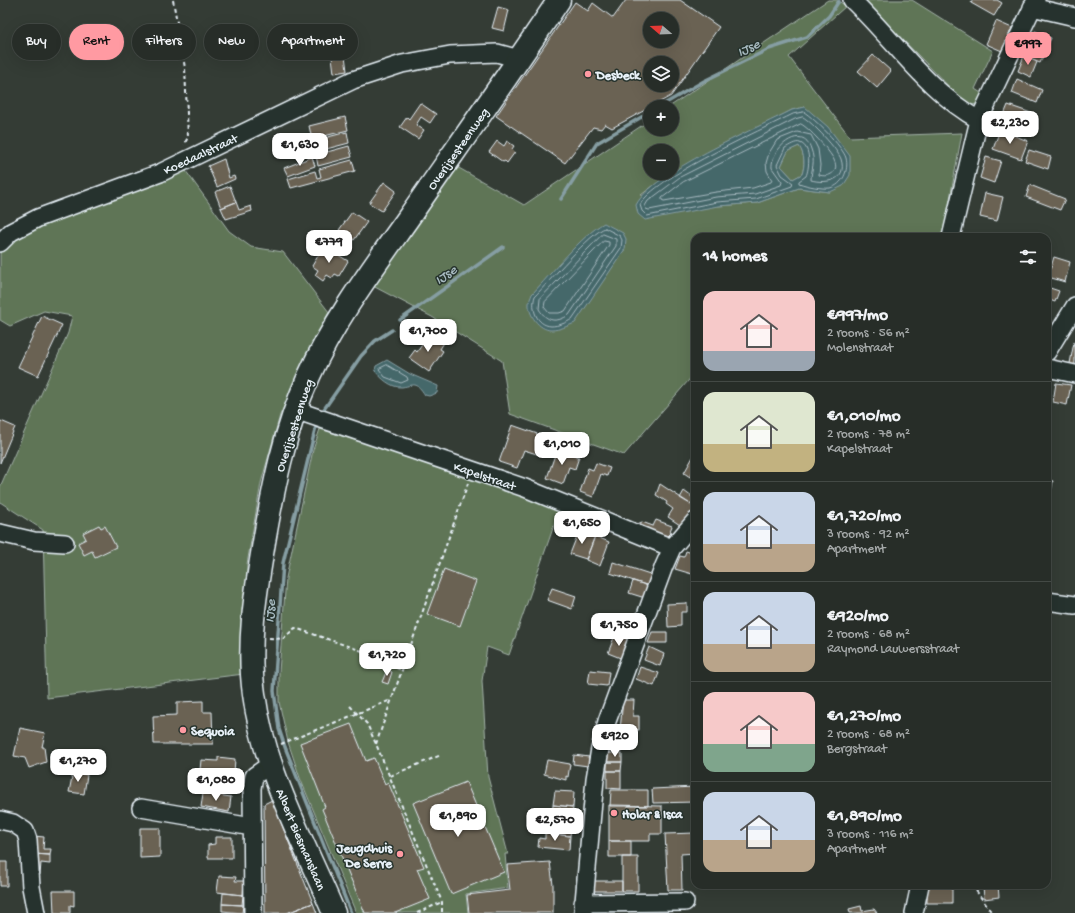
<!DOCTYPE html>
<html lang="en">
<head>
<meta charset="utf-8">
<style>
	:root { --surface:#272d28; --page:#333934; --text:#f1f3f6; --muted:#a4a8a8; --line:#434945; --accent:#ff9aa2 }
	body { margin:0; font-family:"Gochi Hand",sans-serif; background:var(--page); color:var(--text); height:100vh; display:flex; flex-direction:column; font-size:15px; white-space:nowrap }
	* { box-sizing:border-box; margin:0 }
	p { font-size:13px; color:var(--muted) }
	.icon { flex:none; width:22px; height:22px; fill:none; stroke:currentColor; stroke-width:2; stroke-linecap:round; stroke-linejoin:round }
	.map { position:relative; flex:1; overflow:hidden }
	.side { position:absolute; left:691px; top:233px; width:360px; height:656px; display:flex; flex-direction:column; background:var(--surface); border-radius:12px; box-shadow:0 4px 16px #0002,0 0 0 1px var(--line) }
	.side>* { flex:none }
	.top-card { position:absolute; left:12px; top:24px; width:380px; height:36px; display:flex; gap:8px }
	.needle { width:26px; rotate:289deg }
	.fabs { position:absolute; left:643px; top:12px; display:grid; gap:8px }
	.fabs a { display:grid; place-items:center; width:36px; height:36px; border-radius:50%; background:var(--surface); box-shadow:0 4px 16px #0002,0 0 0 1px var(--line); font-size:20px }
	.price { position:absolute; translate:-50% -34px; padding:0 9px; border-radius:8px; background:#fff; color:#222; font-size:13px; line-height:26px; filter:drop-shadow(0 1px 2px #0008) }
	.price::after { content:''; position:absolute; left:50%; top:24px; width:12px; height:9px; margin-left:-6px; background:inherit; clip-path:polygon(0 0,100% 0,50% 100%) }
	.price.on { background:var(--accent); color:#111 }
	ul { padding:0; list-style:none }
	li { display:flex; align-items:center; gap:12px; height:100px; padding:0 12px }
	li+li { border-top:1px solid var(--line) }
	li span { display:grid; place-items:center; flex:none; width:112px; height:80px; border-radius:12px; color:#555 }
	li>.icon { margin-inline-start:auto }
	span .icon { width:48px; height:48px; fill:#fffc; stroke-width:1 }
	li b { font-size:17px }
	h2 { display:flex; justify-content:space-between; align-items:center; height:48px; padding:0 12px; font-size:17px }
	.pill { padding:0 14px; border-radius:18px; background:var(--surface); box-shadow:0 4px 16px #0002,0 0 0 1px var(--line); font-size:14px; line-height:36px }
	.pill.on { background:var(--accent); color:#111 }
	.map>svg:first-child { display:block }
</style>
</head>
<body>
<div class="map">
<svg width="1075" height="913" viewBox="0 0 1075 913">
	<rect width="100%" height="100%" fill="#343c35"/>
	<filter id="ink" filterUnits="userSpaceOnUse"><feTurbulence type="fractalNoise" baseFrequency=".025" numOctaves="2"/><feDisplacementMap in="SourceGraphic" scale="8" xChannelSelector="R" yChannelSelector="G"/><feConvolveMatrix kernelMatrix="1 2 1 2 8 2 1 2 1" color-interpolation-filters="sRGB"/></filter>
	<g filter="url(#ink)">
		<path fill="#5e7457" stroke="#a3b2a8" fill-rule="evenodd" d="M828 0H837L846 6 789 57 850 137 962 133 943 237H695V373L624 455 510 414 502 361 432 317 371 285 457 167 524 205 650 120V129H672V107H669ZM805 107 830 192 799 188 757 203 718 206 641 195 670 173H650V151H672V172L792 110ZM598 227 625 249 602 281 532 294Z
			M864 0H912L993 51 975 89 984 95 979 104 967 105Z
			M799 146C805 155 805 165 802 174L793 179 781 166 788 151Z
			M178 160 229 231 251 247 283 252 329 312 280 415 261 483 247 564 244 674 47 698 43 530 0 502V487L68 333 72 316 44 311 10 326 0 320V239Z
			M320 429 476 478 560 508 509 655 487 647 482 681 488 777 508 854H505L508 888 466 894 468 913H356L300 778 288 742 279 702V672L286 578 313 450Z"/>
		<path fill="#45676b" stroke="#869ea3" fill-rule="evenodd" d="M805 107 828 127 850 156V175L843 186 830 192 799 188 757 203 718 206 645 220 638 214 636 205C653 172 755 129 792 110ZM799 146C805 155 805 165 802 174L793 179 781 166 788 151Z
			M604 223 623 233 626 239 625 249 575 323C567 326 560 330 551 330 539 330 528 314 529 303 529 301 531 297 532 294 550 275 582 235 604 223Z
			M387 360 410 374 438 386 437 393 429 396 425 395C416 381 415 385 402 387 391 388 381 378 375 371L376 366Z"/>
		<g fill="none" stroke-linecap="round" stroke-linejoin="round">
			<path stroke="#a7bac0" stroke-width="1" d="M804 112C814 118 843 147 846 158 849 170 843 185 830 188 822 189 807 186 799 183V181L806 176C809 169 812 147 800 143 796 141 789 146 785 148L777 165 782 175 793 183 792 186 756 199 717 202 647 216 642 211 640 205C653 178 761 130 793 114Z
				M803 117C812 122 838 150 841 159 848 181 826 184 811 180 811 169 816 162 811 149 803 122 770 148 772 168L782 182 781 185 755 194 716 197 649 210 646 209 645 206 648 201 680 177 795 119Z
				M801 124C808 127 830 151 834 160 840 172 829 178 819 175L820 165 818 149 811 135 797 132 777 140 769 153 766 163 767 171 772 180 771 182 753 188 716 192 664 201 662 200V198L683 182Z
				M605 228 620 236 622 240 621 248 572 319C566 323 558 326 551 326 536 325 531 308 535 296 548 283 591 232 605 228Z
				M603 234 616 239V246L569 315C556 323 547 322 539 309L540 299Z
				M604 241 609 242V245L565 311 559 313H549L544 307 545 302Z
				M387 365 407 377 408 380 401 383 385 377 379 369Z"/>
			<path stroke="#869ea3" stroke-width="3.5" d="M659 107 704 81 769 49 807 37 829 16 839 1
				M561 199 597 143 650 112
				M400 320 503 247
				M320 415 361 356 375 341 392 330
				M317 422 283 563 274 691 279 729 285 747 351 913"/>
		</g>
		<path fill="#6a6253" stroke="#e8f1f8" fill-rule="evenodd" d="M626 0H680L719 27 671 96 612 128 605 124 601 129 593 127 565 163 496 116 575 2 588 11 593 3 613 18ZM650 19H672V41H650ZM650 63H672V85H650Z
			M973 0H997L1002 3 994 16 971 3Z
			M498 7 509 10 504 31 492 28Z
			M996 21 1012 28 1002 51 986 44Z
			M1035 31 1051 38 1040 63 1024 56Z
			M342 32 347 71 334 73 329 33Z
			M873 55 891 71 877 88 858 71Z
			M1024 56 1037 62 1031 77 1018 71Z
			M1017 79 1042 90 1037 103 1012 93Z
			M420 103 436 114 430 123 421 117 416 125 424 130 418 139 400 127 407 117 409 119Z
			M1008 105 1034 114 1027 132 1001 122Z
			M345 117 348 130 312 139 309 126Z
			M1000 130 1028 141 1021 159 993 149Z
			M347 132 349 143 315 152 313 141Z
			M497 141 504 146 507 141 514 146 512 149 515 152 507 163 505 161 503 162 489 152Z
			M349 146 352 157 318 166 316 155Z
			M1029 150 1051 157 1048 169 1025 161Z
			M312 157 315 166 288 176 284 168Z
			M986 157 1001 161 994 183 980 178Z
			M224 159 229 178 234 176 235 179 217 187 208 166Z
			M352 160 355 171 291 188 288 179 315 171 317 178 321 177 319 169Z
			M384 182 396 191 382 211 369 203Z
			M1030 185 1065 199 1060 210 1026 197Z
			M230 186 236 202 221 208 215 192Z
			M985 193 1003 197 997 221 980 217Z
			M236 202 239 210 251 206 252 211 226 219 221 208Z
			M352 212 367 222 354 240 339 230Z
			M324 246 348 261 339 276 335 274 332 278 327 275 323 281 315 275 318 270 312 266Z
			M1054 257 1070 262 1065 282 1048 277Z
			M1047 287 1059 291 1055 302 1047 299Z
			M42 316 62 325 38 376 18 367Z
			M435 334 445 341 440 349 443 351 429 372 409 358 415 350 417 352 426 339 430 341Z
			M1074 342H1075V370L1069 369Z
			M1056 383 1071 385 1067 405 1053 402Z
			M1 421 15 427 0 463V424Z
			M512 425 546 437 540 455 524 450 517 468 499 462Z
			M557 449 579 457 575 469 569 467 563 484 547 478Z
			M693 457 695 459V469L690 477 684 473Z
			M596 463 610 468 607 476 601 474 593 497 580 492 588 468 593 470Z
			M1047 480 1053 481 1050 498H1047Z
			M660 484 695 507V513L683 527 668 517 673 509 666 504 667 502 656 495Z
			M684 491 692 497 695 492V507L680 498Z
			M656 520 672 526 670 531 672 532 666 538 635 525 642 522 653 526Z
			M99 525 101 528 105 526 116 547 95 557 92 551 84 555 78 543 86 539 83 533Z
			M579 531 595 536 586 559 570 554Z
			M595 536 609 542 600 566 586 560Z
			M686 551 695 554V565L692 574 675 569 680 556 684 557Z
			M613 562 653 575 649 586 610 573Z
			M444 569 476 581 460 626 427 614Z
			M633 581 649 586 645 598 629 593Z
			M552 588 576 596 572 609 547 600Z
			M687 603V612H681V626L668 627 667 604Z
			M620 621 635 626 630 640 615 635Z
			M652 632H667V643H648Z
			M615 635 630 640 623 659 608 653Z
			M649 647 664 654 660 666 644 660Z
			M640 667 659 673 654 686 636 679Z
			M387 670 392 672 388 684 382 682Z
			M590 670 609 672 607 686 588 684Z
			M623 700H634L633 716H639V730H620Z
			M203 701V712H212L213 744H154L153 716 177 715V702Z
			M351 724 366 761 374 758 385 784 388 782 424 867 417 869 430 899 395 913H365L322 809 325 807 300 743Z
			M20 728 45 733 42 747H44L46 762 29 768 25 758 14 756Z
			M608 753H622V762H607Z
			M574 755 589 757 588 766 573 764Z
			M218 757 235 759 234 773 200 770 201 760 218 761Z
			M547 760 570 764 568 777 566 776V780L544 774Z
			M607 762H622L621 771H607Z
			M202 770 234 773 233 784H218L215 780 212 782V788L198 786Z
			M607 771H621V789L607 788Z
			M73 772 87 775 84 794 69 792Z
			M466 782 504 872 451 894 413 803Z
			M695 787V802L653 803 652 789Z
			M611 790H648V806H610Z
			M555 791 574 792 573 807 553 805Z
			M203 793 231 797 229 812 201 807Z
			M272 800 313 903 287 913H265L264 804Z
			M553 805 573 807 572 821 552 819Z
			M609 805 662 806V834H650V841H609Z
			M552 819 572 821 570 836 550 833Z
			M140 828H160V857L140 858Z
			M545 833 570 836 569 850 538 847 539 838 545 839Z
			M695 833V853L681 854 682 890H668L665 834Z
			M34 836 44 837 43 849H51L50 855 33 854Z
			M215 837H232V858H208V845L215 844Z
			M609 841H631V857H609Z
			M33 854 50 855V864L41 863 40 875 32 874Z
			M622 857H638V891H622Z
			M0 862H7V886H0Z
			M550 862 553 885V913H469L467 895 510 890 507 865Z
			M219 876 236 877 235 881H244L243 895 217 892Z
			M593 881H622V891H593Z
			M927 885H952V903H927Z
			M983 885H998L999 897 984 899Z
			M53 891H74V906L70 905V913H54Z
			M223 893 243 895 242 905 222 904Z
			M313 903 317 913H287Z
			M222 904 243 905 242 913 222 911Z
			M861 906 862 911 874 909 877 913H850L849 909Z"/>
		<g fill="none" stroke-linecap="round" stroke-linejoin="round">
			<defs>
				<path id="minor" d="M852 0C894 40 928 92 979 120
					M1032 7 1075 17
					M951 237 979 120 1036 0
					M0 243 11 232 38 218 160 173 353 80 402 64 450 55 497 53 519 59
					M1047 352 1075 306
					M1047 368 1075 374
					M295 410 525 488 672 548
					M0 533 34 541 65 543
					M1047 601 1075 605
					M141 808 252 827
					M0 820 13 823 25 831 28 840 31 887 36 913
					M583 903 685 902
					M253 913 252 788 254 776 271 764
					M583 913 595 779 600 749 607 721 664 566 672 548 695 521
					M914 913 920 885"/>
				<path id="major" d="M334 913C304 842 264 771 254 694 247 645 255 596 263 548 273 489 284 431 309 376 334 320 373 268 409 217 459 145 510 73 559 0"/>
			</defs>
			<use href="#minor" stroke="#e8f1f8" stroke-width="20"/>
			<use href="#major" stroke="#e8f1f8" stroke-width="25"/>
			<path stroke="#e8f1f8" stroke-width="2" stroke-dasharray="4 3" stroke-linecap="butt" d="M173 0 185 68 188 137 184 145
				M269 638 283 639 295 628 374 655 382 663 402 670
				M350 706 367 724 376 744 442 902V913
				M281 744 391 700
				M376 744 468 483
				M390 776 441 755
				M972 885 992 913
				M417 913 442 902"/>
			<use href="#minor" stroke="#26332d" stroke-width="17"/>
			<use href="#major" stroke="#26332d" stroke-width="22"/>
		</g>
	</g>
	<g fill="#ff9aa2" stroke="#26332d" stroke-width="1.5">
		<circle cx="588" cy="74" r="4"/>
		<circle cx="183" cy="730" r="4"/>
		<circle cx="614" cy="813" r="4"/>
		<circle cx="400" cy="854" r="4"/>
	</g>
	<g text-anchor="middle" stroke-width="3" stroke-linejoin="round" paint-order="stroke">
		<g font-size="13" font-weight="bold" fill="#e8f1f8" stroke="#26332d" text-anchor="start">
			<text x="596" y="79">Desbeck</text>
			<text x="191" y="735">Sequoia</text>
			<text x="622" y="818">Holar &amp; Isca</text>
			<text x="392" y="852" text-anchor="end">Jeugdhuis<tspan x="392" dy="15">De Serre</tspan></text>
		</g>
		<g font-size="13" fill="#e8f1f8" stroke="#26332d">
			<text transform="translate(457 148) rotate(-55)" y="5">Overijsesteenweg</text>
			<text transform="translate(200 153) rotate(-25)" y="5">Koedaalstraat</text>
			<text transform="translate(293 425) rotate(-72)" y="5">Overijsesteenweg</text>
			<text transform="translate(485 475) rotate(19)" y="5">Kapelstraat</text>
			<text transform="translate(302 839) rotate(67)" y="5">Albert Biesmanslaan</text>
		</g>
		<g font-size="14" font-style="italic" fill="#a7bac0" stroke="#26332d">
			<text transform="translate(748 47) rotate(-26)" y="5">IJse</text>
			<text transform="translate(445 274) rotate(-35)" y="5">IJse</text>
			<text transform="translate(269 611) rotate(-86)" y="5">IJse</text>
		</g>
	</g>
</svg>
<div class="fabs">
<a><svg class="needle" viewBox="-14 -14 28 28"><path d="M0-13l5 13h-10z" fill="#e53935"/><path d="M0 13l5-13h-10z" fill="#a4a8a8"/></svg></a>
<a><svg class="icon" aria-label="layers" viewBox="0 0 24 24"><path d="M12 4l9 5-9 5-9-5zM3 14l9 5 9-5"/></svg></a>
<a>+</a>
<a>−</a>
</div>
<b class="price on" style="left:1028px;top:66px">€997</b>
<b class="price" style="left:1010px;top:145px">€2,230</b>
<b class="price" style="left:300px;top:167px">€1,630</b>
<b class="price" style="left:329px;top:264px">€779</b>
<b class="price" style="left:428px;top:353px">€1,700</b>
<b class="price" style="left:562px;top:466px">€1,010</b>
<b class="price" style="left:582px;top:545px">€1,650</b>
<b class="price" style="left:619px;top:647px">€1,750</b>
<b class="price" style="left:387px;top:677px">€1,720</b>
<b class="price" style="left:615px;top:758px">€920</b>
<b class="price" style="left:78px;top:783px">€1,270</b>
<b class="price" style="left:216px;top:802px">€1,080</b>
<b class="price" style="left:458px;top:838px">€1,890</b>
<b class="price" style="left:555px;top:842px">€2,570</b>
<div class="top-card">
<a class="pill">Buy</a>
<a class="pill on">Rent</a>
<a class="pill">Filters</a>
<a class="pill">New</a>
<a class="pill">Apartment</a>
</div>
<section class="side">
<h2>14 homes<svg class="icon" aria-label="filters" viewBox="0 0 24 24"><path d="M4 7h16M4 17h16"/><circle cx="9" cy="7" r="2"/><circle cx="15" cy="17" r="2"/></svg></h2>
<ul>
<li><span style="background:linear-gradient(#f6c9c9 75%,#9aa5b1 0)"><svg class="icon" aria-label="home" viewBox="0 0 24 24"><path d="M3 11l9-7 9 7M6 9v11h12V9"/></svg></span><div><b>€997/mo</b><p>2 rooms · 56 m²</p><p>Molenstraat</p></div></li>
<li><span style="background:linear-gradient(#dfe7d0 65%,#c2b280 0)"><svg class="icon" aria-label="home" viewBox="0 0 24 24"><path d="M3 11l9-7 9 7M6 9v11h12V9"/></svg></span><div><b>€1,010/mo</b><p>2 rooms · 78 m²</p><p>Kapelstraat</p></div></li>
<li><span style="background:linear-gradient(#c9d6e8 65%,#b9a48a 0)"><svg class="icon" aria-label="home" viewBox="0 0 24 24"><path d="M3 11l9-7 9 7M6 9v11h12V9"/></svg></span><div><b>€1,720/mo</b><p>3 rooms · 92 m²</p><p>Apartment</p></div></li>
<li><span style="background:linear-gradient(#c9d6e8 65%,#b9a48a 0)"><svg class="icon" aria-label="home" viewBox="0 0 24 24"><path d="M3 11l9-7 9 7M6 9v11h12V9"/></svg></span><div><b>€920/mo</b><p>2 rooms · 68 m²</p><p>Raymond Lauwersstraat</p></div></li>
<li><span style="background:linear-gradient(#f6c9c9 65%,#7fa58c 0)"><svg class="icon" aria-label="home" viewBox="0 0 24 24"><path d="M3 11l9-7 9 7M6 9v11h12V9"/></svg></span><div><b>€1,270/mo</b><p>2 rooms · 68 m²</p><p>Bergstraat</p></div></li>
<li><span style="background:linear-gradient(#c9d6e8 60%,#b9a48a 0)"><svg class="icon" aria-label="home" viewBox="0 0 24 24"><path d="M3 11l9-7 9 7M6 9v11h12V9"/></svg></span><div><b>€1,890/mo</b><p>3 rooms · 116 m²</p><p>Apartment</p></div></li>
</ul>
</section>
</div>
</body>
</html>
